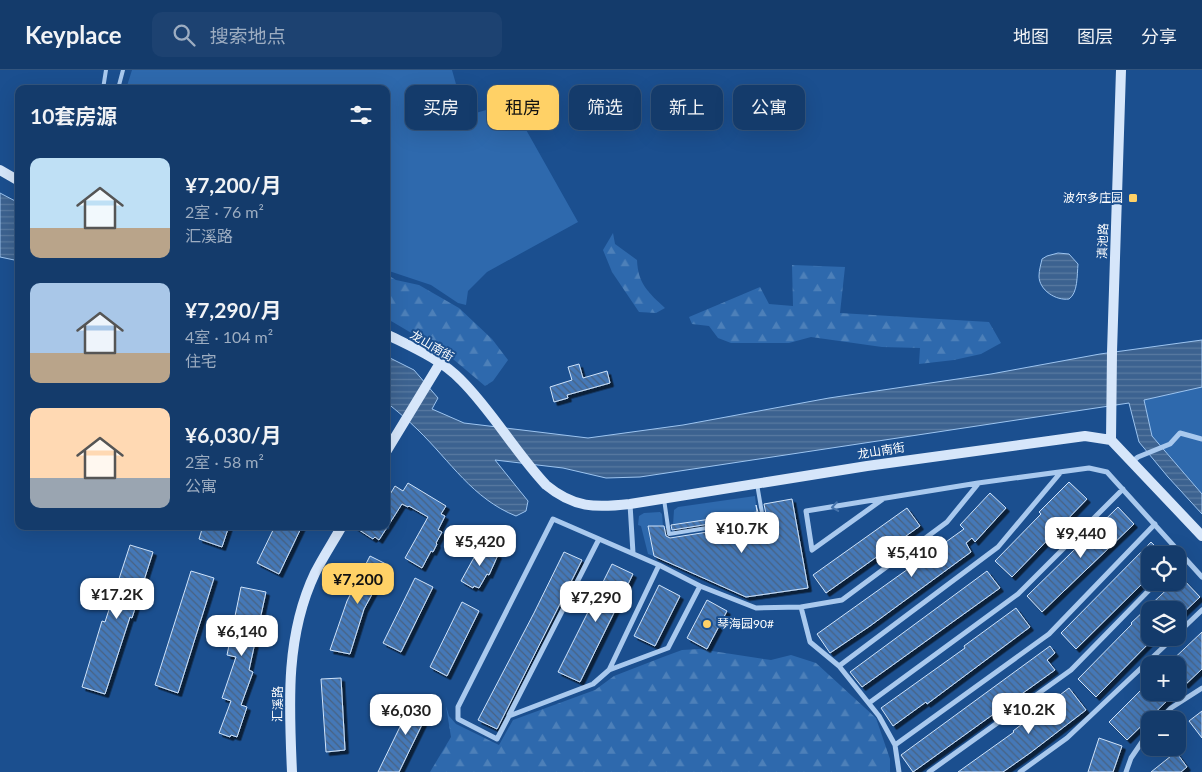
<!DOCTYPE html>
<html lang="zh">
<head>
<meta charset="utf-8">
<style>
	:root { --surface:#143b6b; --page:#1d4271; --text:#f1f3f6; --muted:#9dadc1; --line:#33557e; --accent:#ffd166 }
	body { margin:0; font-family:Lato,"Noto Sans SC",sans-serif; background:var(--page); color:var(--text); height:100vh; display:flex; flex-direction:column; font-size:19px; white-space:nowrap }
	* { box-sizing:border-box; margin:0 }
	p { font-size:16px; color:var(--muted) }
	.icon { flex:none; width:28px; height:28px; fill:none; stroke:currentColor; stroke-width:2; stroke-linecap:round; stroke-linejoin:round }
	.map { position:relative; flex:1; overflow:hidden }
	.drawer { position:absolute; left:15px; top:15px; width:375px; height:445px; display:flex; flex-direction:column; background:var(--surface); border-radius:10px; box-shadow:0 5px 20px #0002,0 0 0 1px var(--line) }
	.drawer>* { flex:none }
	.hud { position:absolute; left:405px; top:15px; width:475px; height:45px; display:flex; gap:10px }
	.controls { position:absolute; left:1141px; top:476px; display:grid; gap:10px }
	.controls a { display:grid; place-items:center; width:45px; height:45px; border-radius:10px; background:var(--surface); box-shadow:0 5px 20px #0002,0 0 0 1px var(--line); font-size:25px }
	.price { position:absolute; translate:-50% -42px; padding:0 11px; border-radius:10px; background:#fff; color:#222; font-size:16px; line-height:32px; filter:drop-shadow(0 1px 2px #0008) }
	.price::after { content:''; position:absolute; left:50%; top:30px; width:15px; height:11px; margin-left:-8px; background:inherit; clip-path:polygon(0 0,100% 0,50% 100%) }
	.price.active { background:var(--accent); color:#111 }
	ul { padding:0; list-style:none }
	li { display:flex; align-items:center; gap:15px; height:125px; padding:0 15px }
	li span { display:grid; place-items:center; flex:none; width:140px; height:100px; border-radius:10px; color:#555 }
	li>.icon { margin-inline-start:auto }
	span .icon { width:60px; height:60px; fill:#fffc; stroke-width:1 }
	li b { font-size:21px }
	h2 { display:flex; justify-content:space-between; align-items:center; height:60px; padding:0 15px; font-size:21px }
	.pill { padding:0 18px; border-radius:10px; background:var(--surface); box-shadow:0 5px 20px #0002,0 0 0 1px var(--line); font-size:18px; line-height:45px }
	.pill.active { background:var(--accent); color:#111 }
	header { display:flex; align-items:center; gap:30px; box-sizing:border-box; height:70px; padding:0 25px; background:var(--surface); border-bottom:1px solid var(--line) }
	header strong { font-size:24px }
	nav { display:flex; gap:28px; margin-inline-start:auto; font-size:18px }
	.search { width:350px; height:45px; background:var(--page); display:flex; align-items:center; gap:12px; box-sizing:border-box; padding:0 18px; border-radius:10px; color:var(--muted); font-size:19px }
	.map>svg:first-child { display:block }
</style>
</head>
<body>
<header>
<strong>Keyplace</strong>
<div class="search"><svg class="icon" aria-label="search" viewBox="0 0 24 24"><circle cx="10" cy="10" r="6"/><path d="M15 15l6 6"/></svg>搜索地点</div>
<nav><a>地图</a><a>图层</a><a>分享</a></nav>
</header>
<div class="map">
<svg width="1202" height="702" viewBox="0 0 1202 702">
	<defs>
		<pattern id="forest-firs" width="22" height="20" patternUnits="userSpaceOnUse" patternTransform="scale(1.25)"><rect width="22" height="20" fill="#2e69ad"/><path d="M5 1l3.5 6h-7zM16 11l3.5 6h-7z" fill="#4d80b9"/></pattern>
		<pattern id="water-rules" width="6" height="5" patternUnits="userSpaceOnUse" patternTransform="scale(1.25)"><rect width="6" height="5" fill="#3c6290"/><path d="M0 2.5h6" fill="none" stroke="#597aa1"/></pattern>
		<pattern id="building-back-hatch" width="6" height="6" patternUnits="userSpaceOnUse" patternTransform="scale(1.25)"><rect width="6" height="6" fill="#4478b7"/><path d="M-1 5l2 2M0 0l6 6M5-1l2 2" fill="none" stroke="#486282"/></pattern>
		<filter id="shadow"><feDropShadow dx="3.5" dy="3.5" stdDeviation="0" flood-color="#0009"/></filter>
	</defs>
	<rect width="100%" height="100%" fill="#1b4f8f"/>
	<path fill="#2e69ad" d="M132 0H452L465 46 511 33 578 152 487 202 468 221 466 235 458 233 431 215 386 200V19H126Z
		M1202 317V424L1152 366 1144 330Z
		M755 426 757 442 673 455 674 440 678 437Z
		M660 442 662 444 663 456H648L654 486 648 484 641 456 638 455 639 446 644 443Z"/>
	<path fill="url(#forest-firs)" d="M613 163 615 174 637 190C638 214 648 222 665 238L656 243 639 242 612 202 603 180Z
		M792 195 845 197 840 243 989 252 1001 273 981 284 954 290 919 294 920 278 882 277 811 267 789 273H731L718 268 709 256 692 254 689 247 760 217 769 234 793 236Z
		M386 204 396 210 419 215 459 238 492 269 508 290 493 311 485 316 447 284 386 248Z
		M699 579 771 590 791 585 816 593 876 648 890 689V702H430L451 667 446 636 449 646 456 654 499 675 513 650 595 620 614 606 663 587 682 580Z"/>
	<path fill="url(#water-rules)" stroke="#9cc4f0" d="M0 123 19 133V191L0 187Z
		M1058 183 1069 184 1078 194C1077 205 1078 223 1069 229 1056 231 1039 220 1039 206 1039 200 1041 194 1042 189L1047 186Z
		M1202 270V317L1144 330 1152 366 1202 424V444L1168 407 1139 372 1129 333 640 407 606 408 563 398 495 390 528 431 526 441 516 446C473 429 450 391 418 360 408 350 397 341 386 332V286L414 300 438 328 432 339 464 353 588 368 683 355 829 328 991 304 1100 284Z"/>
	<path fill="url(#building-back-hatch)" stroke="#cfe3fa" filter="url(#shadow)" d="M579 294 583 308 607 301 610 313 567 325 568 328 554 332 550 317 572 310 568 297Z
		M1069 412 1087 429 1012 507 995 491 1041 444 1039 442Z
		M408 413 446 436 441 444 445 446 438 460 442 462 436 473 437 474 433 482 431 481 422 498 405 488 428 447 409 436 408 437 402 434 379 470 375 467 373 469 353 456H386V431L395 416 403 421Z
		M990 423 1006 438 975 472 972 468 966 473 971 482 870 556 830 583 817 564 964 459 960 455Z
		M792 429 808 518 746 527 654 486 648 456H664L666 466 670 468 764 453 767 449 764 434Z
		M756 435 759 446 672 460 671 455 757 442Z
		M1118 437 1134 454 1042 542 1027 526Z
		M907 438 920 456 826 523 813 505Z
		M203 456H229L222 477 199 469Z
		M275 456H302L279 504 257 493Z
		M1151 472 1164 485H1150V506L1076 579 1061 563Z
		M482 473 494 480 493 482 498 485 489 505 487 504 479 518 474 516 473 518 461 511Z
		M130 475 153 482 132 548 130 547 105 624 82 617 102 551 105 552Z
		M564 482 582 490 497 659 478 650 534 543Z
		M370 486 388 495 364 539 350 584 330 580 347 531Z
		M612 494 633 504 580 612 558 602Z
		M191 501 214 508 178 623 155 615Z
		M987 501 1000 518 862 617 850 602Z
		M1181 507 1200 527 1178 548V540H1150V572L1096 627 1078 609 1132 554 1131 553 1175 512H1178Z
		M415 508 433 517 401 582 383 573Z
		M659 515 680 526 655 576 634 566Z
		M241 517 266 522 249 600 253 602 241 635 247 637 237 667 231 665 230 667 219 663 231 631 222 628 236 587 227 585Z
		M707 530 727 541 707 579 687 568Z
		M462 532 479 541 447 606 430 597Z
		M1016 538 1030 557 927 634 926 632 893 656 881 638 965 578 964 576Z
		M1202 562V599L1185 615 1178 607V595H1167Z
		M1050 576 1055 583 1047 590 1055 600 913 702 901 685Z
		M341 608 345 680 326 682 321 609Z
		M1150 611V622H1176L1127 670 1109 652Z
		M1069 618 1086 640 1030 683 1003 702H958L1014 662 1013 661Z
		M415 626 432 634 399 702H378Z
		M1202 641V668L1189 651Z
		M1099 668 1122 676 1113 702H1088Z
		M1176 682 1187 697 1181 702H1151Z"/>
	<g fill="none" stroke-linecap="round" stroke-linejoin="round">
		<path stroke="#a9c9ee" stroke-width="4" d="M103 19 106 0
			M118 19 123 0
			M664 429 669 464 763 449 757 414"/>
		<path stroke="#a9c9ee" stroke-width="5" d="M1133 391 1138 387 1170 374 1180 363 1202 369
			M883 429 812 480 806 441 978 413 1089 398 1107 402 1202 507
			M630 434 633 483
			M1178 492 1183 486
			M659 495 609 600 593 614 509 646 497 669 458 649V637L553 449 659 495 700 516 756 538 801 537 810 572 839 596 879 646 895 675 899 702
			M801 537 842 530 947 452 978 414
			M1178 563 1202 540
			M839 596 998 477 1061 402
			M609 600 668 578 700 516
			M869 633 1018 524 1123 419
			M509 645 599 469
			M1159 650 1171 638 1202 618
			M895 675 1049 564 1155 454
			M929 702 1071 600 1157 512
			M1020 702 1067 668 1173 568
			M1126 702 1131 688 1150 660"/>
		<path stroke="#d6e6fa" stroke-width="10" d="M0 100 19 111
			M386 264C412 277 441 289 461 310 493 342 515 382 546 415 574 438 595 438 630 434L867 396 1085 366 1111 370 1202 466
			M1111 370 1112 282 1121 0
			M386 382 440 293
			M292 702C289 635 285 566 315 503 323 487 333 472 342 456"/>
	</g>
	<defs><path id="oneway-chevron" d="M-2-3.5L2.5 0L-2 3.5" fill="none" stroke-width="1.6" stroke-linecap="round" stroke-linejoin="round" transform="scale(1.25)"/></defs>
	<use stroke="#4674ac" href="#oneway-chevron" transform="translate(835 437) rotate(171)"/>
	<g fill="#ffd166" stroke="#1b4f8f" stroke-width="2">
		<rect x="1128" y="123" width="10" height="10" rx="2.5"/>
		<circle cx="707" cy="554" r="5"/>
	</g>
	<g text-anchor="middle" stroke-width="4" stroke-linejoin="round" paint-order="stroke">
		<g font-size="12" fill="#fff" stroke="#1b4f8f" text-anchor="end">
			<text x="1123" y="132">波尔多庄园</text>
			<text x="717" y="558" text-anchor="start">琴海园90#</text>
		</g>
		<g font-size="12" fill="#fff" stroke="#1b4f8f">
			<text transform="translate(1103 171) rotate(-88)" y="4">滇池路</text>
			<text transform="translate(432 276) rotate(31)" y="4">龙山南街</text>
			<text transform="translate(881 381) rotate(-9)" y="4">龙山南街</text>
			<text transform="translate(278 634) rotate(-90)" y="4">汇溪路</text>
		</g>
	</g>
</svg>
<div class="controls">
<a><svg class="icon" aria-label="locate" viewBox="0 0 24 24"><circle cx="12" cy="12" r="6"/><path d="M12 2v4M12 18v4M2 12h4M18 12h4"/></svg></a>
<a><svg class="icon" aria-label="layers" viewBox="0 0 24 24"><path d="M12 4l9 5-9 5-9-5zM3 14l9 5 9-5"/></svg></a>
<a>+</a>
<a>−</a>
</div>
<b class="price" style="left:742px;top:484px">¥10.7K</b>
<b class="price" style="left:1081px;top:489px">¥9,440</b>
<b class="price" style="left:480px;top:497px">¥5,420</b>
<b class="price" style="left:912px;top:508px">¥5,410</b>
<b class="price active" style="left:358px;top:535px">¥7,200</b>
<b class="price" style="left:117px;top:550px">¥17.2K</b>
<b class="price" style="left:596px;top:553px">¥7,290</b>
<b class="price" style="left:242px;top:587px">¥6,140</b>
<b class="price" style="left:1029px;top:665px">¥10.2K</b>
<b class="price" style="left:406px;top:666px">¥6,030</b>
<div class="hud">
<a class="pill">买房</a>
<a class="pill active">租房</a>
<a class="pill">筛选</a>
<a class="pill">新上</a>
<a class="pill">公寓</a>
</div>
<section class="drawer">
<h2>10套房源<svg class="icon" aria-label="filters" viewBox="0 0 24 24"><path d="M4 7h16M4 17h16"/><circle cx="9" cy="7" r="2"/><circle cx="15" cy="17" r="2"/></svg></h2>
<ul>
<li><span style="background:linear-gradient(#bfe0f5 70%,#b9a48a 0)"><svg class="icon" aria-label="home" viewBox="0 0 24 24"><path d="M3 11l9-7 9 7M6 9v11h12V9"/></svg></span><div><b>¥7,200/月</b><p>2室 · 76 m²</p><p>汇溪路</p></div></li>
<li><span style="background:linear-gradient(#a9c7e8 70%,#b9a48a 0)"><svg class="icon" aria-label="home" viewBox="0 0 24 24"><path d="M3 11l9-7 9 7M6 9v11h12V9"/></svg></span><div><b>¥7,290/月</b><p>4室 · 104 m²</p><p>住宅</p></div></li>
<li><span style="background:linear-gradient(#ffd9b3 70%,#9aa5b1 0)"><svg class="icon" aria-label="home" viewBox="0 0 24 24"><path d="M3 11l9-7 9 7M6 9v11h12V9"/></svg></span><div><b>¥6,030/月</b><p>2室 · 58 m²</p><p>公寓</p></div></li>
</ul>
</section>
</div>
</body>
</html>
